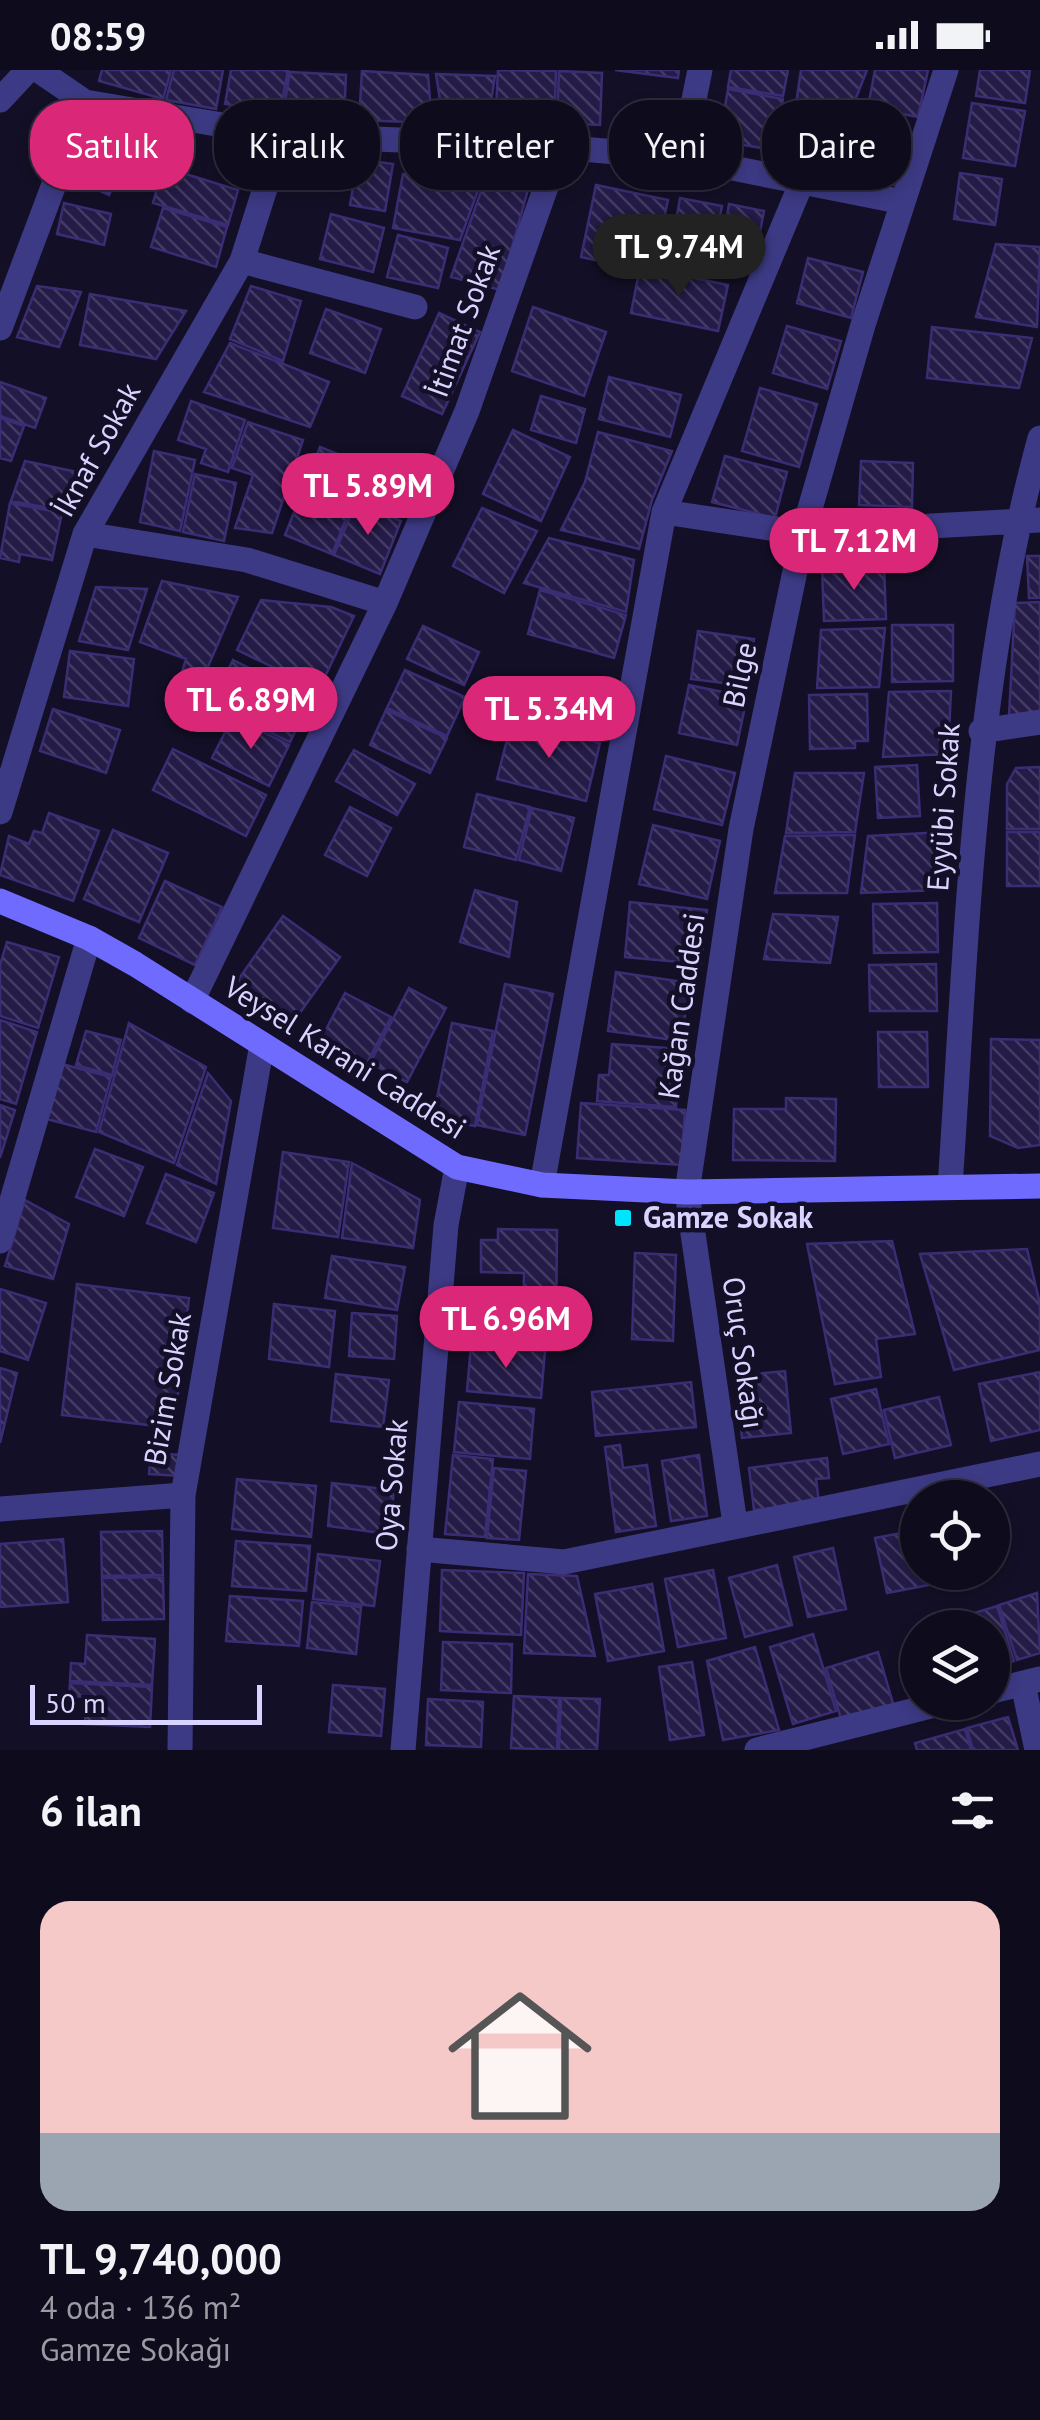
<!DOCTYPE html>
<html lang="tr">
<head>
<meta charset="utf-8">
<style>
	:root { --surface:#0e0b1c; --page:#171425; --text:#f1f3f6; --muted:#9b9ba3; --line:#2e2b3b; --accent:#db2777 }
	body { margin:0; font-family:"PT Sans",sans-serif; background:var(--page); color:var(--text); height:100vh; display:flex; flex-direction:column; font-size:38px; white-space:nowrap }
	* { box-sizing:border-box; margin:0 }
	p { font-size:32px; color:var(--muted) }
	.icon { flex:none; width:55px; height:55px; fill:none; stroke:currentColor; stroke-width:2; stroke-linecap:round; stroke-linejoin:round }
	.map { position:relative; height:1680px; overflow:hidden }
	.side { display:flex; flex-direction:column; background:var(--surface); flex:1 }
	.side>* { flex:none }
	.guide { position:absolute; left:30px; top:30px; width:980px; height:90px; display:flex; gap:20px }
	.controls { position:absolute; left:900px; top:1410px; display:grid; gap:20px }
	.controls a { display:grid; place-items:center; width:110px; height:110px; border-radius:50%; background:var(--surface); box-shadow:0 5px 15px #0003,0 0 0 2px var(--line); font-size:50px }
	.scale { position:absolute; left:30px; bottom:25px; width:232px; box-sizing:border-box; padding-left:10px; border:5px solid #d9d4ff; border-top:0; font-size:28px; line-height:35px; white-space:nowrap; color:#d9d4ff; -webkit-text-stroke:8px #130f26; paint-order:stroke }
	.price { position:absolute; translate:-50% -85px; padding:0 22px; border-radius:35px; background:var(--accent); color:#fff; font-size:32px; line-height:65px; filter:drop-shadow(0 2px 5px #0008) }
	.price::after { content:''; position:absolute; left:50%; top:60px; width:30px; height:22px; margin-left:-15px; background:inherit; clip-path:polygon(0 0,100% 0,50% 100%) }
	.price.current { background:#222; color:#fff }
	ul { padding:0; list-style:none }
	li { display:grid; align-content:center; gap:20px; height:530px; padding:0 40px }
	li+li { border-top:2px solid var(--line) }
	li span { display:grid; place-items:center; height:310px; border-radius:30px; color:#555 }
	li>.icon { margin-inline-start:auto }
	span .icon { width:180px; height:180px; fill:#fffc; stroke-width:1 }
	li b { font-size:42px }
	h2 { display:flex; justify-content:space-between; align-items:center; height:120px; padding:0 40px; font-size:42px }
	.pill { padding:0 35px; border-radius:40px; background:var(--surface); box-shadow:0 5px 15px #0003,0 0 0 2px var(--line); font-size:35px; line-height:90px }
	.pill.current { background:var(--accent); color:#fff }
	.status { display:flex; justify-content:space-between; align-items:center; height:70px; padding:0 50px; background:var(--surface); direction:ltr }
	.status svg { height:28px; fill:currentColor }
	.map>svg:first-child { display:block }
</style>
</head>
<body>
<div class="status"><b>08:59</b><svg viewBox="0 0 49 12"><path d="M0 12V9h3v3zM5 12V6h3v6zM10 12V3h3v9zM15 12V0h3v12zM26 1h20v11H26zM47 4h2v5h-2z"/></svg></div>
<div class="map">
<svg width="1040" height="1680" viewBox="0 0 1040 1680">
	<defs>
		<pattern id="building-back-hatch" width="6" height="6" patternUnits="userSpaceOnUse" patternTransform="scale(2.5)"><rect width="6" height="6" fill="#241b47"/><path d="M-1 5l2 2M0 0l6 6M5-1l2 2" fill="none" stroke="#433b63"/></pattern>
	</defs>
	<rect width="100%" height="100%" fill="#130f26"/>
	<path fill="url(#building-back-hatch)" stroke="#3b2d73" stroke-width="2.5" d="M102 0H171L163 29 99 11Z
		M174 0H223L216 39 166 30Z
		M231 0H288L280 43 225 34Z
		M498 0 556 1 554 59 495 57Z
		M615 0H679L678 8Z
		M731 0H788L783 26 728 17Z
		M801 0H867L850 43 796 34Z
		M875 0H928L918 47 868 37Z
		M980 0H1030L1025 33 976 26Z
		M362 1 428 5 432 53 359 50Z
		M559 1 602 3 600 55 557 53Z
		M290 2 346 5 344 48 283 43Z
		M436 4 495 6 487 57 444 56Z
		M728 19 783 29 774 80 719 71Z
		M972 33 1025 41 1015 96 963 88Z
		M795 37 849 46 828 102 786 93Z
		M852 46 912 69 894 115 834 92Z
		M96 57 132 72 109 125 74 109Z
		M358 89 393 94 385 141 350 135Z
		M163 97 238 120 228 155 153 133Z
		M960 103 1002 109 995 155 954 149Z
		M403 104 482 109 460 170 393 158Z
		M485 110 529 116 500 220 451 207Z
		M596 115 668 130 656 187 627 181 623 196 581 187Z
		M680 128 722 136 711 192 670 184Z
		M64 133 111 144 104 175 57 164Z
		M729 134 764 141 753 199 719 193Z
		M163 138 227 157 216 197 151 177Z
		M331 144 384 158 373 202 320 189Z
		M398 165 448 178 438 218 387 207Z
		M996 174 1040 177 1037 257 976 247Z
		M808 188 863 202 851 248 797 233Z
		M640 197 728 215 718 261 631 243Z
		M37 216 81 222 59 277 17 267Z
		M251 216 301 231 283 291 230 269Z
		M90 224 186 241 156 289 80 275Z
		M533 237 606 262 584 326 512 301Z
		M326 239 381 259 365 303 310 283Z
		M439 243 480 262 442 344 402 326Z
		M787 256 841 271 827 319 773 303Z
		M932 257 1032 268 1019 318 927 308Z
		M230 273 329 312 310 357 204 322Z
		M609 307 681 325 670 367 599 349Z
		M0 312 46 328 35 358 0 346Z
		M760 318 817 334 799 397 742 381Z
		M541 326 585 339 576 373 531 360Z
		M191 331 245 350 228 402 201 393 206 379 178 370Z
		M0 348 24 356 11 391 0 388Z
		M248 352 303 370 272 463 235 458 253 405 232 398Z
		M513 360 570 387 541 451 483 424Z
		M598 362 672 381 652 430 639 479 561 460 585 412Z
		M320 377 367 396 332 484 285 465Z
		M154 381 195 390 180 461 140 452Z
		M725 386 787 402 775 448 712 432Z
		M25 391 91 405 71 442 11 431Z
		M861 391 913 393 912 437 859 435Z
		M195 404 236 413 224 471 183 462Z
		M356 432 401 451 380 504 334 485Z
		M10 433 62 443 52 490 20 484 19 492 0 488Z
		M482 438 537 461 504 523 453 496Z
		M549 468 634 490 626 542 524 513Z
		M1027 486H1040V528H1029Z
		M884 495 886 549 824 551 822 497Z
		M162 511 238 527 201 613 181 605 186 589 140 572Z
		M96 517 147 519 128 580 79 571Z
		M540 520 626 545 614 588 528 564Z
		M261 530 331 537 354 546 319 619 237 580Z
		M1040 532V642L1009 646 1015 533Z
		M892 555H953V611L892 612Z
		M423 556 479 582 464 615 407 589Z
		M885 558 879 617 817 618 821 560Z
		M698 561 754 569 748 616 691 609Z
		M70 581 134 589 128 636 64 627Z
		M233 590 311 629 290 672 212 634Z
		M405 600 465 627 447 666 387 638Z
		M689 615 747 627 737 675 679 663Z
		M951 621 948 684 883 687 889 622Z
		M867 624 868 671H855V678L810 679 809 625Z
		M53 639 120 660 106 703 40 681Z
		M386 640 447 668 430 703 370 675Z
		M233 647 289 675 269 716 212 688Z
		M512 650 600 673 586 731 497 709Z
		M173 679 266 725 246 766 153 720Z
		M354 680 415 714 397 745 336 711Z
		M666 686 735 703 722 755 654 739Z
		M917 695 920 746 878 748 875 697Z
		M1040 697V759H1007V714L1016 698Z
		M795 703H864L855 762 786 763Z
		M477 724 530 737 516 790 464 777Z
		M350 737 391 758 367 806 325 785Z
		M532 738 574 748 561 801 519 790Z
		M49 743 99 761 73 831 0 805 9 766 29 774 34 761 42 763Z
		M653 755 720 771 707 829 639 814Z
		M113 760 168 783 139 852 84 829Z
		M946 762 941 820 861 823 868 766Z
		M1007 762H1040V816H1007Z
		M855 765 847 823H775L785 766Z
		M165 811 222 837 195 895 139 868Z
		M475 820 517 832 509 887 460 872Z
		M630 832 707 840 701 894 625 887Z
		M937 833 938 882 874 883 873 834Z
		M773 844 838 847 830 893 764 889Z
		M283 846 340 887 294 951 238 910Z
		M7 872 59 887 38 958 0 946V895Z
		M936 894 937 941H870L869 895Z
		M616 902 690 913 681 971 608 961Z
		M505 914 553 924 525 1065 477 1055Z
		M409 918 446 938 407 1012 370 993Z
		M345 923 391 947 367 993 321 969Z
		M0 950 37 962 16 1034 0 1029Z
		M129 953 206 997 174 1093 99 1062Z
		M452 953 493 961 475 1056 433 1048Z
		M86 961 121 970 112 1005 76 995Z
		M878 962H927L928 1017H879Z
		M991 969 1040 970V1075L1018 1078 990 1066Z
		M612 974 680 979 676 1037 597 1031 599 1005H609Z
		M62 994 111 1007 96 1062 47 1049Z
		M208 1003 231 1031 216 1114 177 1095Z
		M786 1028 836 1029 835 1091 733 1090 734 1039H786Z
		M581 1033 685 1040 681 1095 577 1088Z
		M0 1035 15 1040 0 1088Z
		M95 1079 143 1097 124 1146 76 1127Z
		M283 1082 349 1092 338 1167 273 1158Z
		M352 1093 420 1130 413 1178 342 1168Z
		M166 1104 214 1123 196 1172 147 1153Z
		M25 1130 69 1154 53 1209 5 1196Z
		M498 1159 557 1160 556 1259 523 1258 524 1203 481 1202V1170H498Z
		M892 1171 915 1264 876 1269 881 1307 835 1314 807 1174Z
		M1027 1179 1040 1234V1280L954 1300 920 1184Z
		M635 1183 676 1185 673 1271 632 1269Z
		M332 1186 405 1197 397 1240 325 1228Z
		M77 1214 189 1228 174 1358 62 1345Z
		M0 1219 46 1233 28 1290 0 1281Z
		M274 1234 335 1241 329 1297 269 1289Z
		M352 1243 397 1246 394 1289 349 1286Z
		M471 1275 545 1281 541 1328 467 1321Z
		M0 1298 17 1303 0 1373Z
		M785 1301 791 1363 742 1368 736 1306Z
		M1040 1302V1360L991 1371 979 1314Z
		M336 1304 389 1310 383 1357 331 1351Z
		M691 1312 696 1357 596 1366 592 1322Z
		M876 1319 889 1374 843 1384 831 1329Z
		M939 1327 951 1375 895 1388 884 1340Z
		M459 1332 534 1339 530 1389 454 1382Z
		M620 1375 623 1398 647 1395 656 1456 616 1462 605 1377Z
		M151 1383 181 1385 180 1406 149 1404Z
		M453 1385 493 1389 485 1467 445 1464Z
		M699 1385 707 1446 671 1451 662 1391Z
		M827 1388 829 1408 816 1409 819 1433 754 1440 749 1398Z
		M494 1398 526 1401 519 1470 487 1468Z
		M237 1409 316 1416 311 1467 232 1459Z
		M332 1413 394 1420 389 1464 328 1456Z
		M917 1460 918 1502H926L929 1515 887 1523 875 1468Z
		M162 1461 163 1505 102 1506 101 1462Z
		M63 1469 68 1532 0 1537V1474Z
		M236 1471 310 1476 306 1521 232 1516Z
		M833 1478 846 1539 808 1547 794 1487Z
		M318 1484 380 1491 374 1536 313 1529Z
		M777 1495 792 1555 745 1567 729 1508Z
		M442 1500 524 1503 521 1565 440 1561Z
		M713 1500 726 1568 678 1577 665 1509Z
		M928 1502H973V1505L931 1514Z
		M528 1504 577 1506 595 1586 524 1583Z
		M163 1507 164 1549 103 1550 102 1508Z
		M652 1514 664 1581 608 1591 595 1524Z
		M1037 1523 1040 1583 1017 1590 999 1535Z
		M230 1526 303 1531 299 1576 226 1571Z
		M312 1532 361 1537 356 1584 307 1578Z
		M997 1536 1014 1591 992 1598V1558H947L945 1552Z
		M813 1564 836 1641 793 1654 770 1577Z
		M87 1565 155 1569 152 1615 70 1611 71 1593 85 1594Z
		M443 1572 512 1574 511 1623 441 1620Z
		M755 1577 779 1660 723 1670 707 1591Z
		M878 1582 894 1637 842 1652 826 1598Z
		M692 1592 704 1665 670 1670 659 1597Z
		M70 1613 152 1617 150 1657 85 1654 86 1627 69 1626Z
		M333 1615 385 1619 381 1666 329 1662Z
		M514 1626 559 1628 557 1680 511 1678Z
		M561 1628 600 1629 597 1680H559Z
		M428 1629 483 1632 481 1677 426 1675Z
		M1008 1647 1018 1680H973L967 1658Z
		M965 1659 971 1680H917L915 1673Z"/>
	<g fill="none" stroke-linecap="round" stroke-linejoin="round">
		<path stroke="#3d3a85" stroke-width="25" d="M38 0 85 32 282 65 560 77 682 88 903 132
			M682 88 700 0
			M242 191 415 237
			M0 258 85 32
			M664 442 801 114
			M85 464 247 490 385 533
			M981 661 1040 652
			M0 742 85 464 242 191 282 65
			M192 931 385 533 467 341 560 77
			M542 1115 664 442 803 463 1040 450
			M950 1117C967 866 973 612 1040 368
			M0 1171 89 868
			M0 1439 183 1425
			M735 1454 687 1122 741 759 803 463 863 255 946 0
			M419 1479 564 1492 1040 1394
			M1023 1614 1037 1680
			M992 1621 1040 1609
			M180 1680 183 1425 262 974
			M757 1680 947 1632"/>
		<path stroke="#3d3a85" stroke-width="25" d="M0 30 28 0
			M403 1680 446 1155 457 1097"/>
		<path stroke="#6f6bff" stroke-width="25" d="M0 831 89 868 135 894 457 1097 542 1115 687 1122 1040 1116"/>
	</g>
	<rect fill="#00e5ff" stroke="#130f26" stroke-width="4" x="613" y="1138" width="20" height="20" rx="5"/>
	<g text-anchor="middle" stroke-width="9" stroke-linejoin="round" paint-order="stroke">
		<g font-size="30" fill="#d9d4ff" stroke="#130f26">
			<text transform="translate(464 251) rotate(-70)" y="10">İtimat Sokak</text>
			<text transform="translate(97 380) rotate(-61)" y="10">İknaf Sokak</text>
			<text transform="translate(740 605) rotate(-78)" y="10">Bilge</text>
			<text transform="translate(944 737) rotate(-86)" y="10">Eyyübi Sokak</text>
			<text transform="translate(682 936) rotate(-82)" y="10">Kağan Caddesi</text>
			<text transform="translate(345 988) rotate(32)" y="10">Veysel Karani Caddesi</text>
			<text transform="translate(743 1283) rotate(82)" y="10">Oruç Sokağı</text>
			<text transform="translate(168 1319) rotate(-80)" y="10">Bizim Sokak</text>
			<text transform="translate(392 1415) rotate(-85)" y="10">Oya Sokak</text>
		</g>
		<g font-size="30" font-weight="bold" fill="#d9d4ff" stroke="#130f26" text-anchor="start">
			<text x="643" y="1158">Gamze Sokak</text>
		</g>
	</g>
</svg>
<div class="controls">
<a><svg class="icon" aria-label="locate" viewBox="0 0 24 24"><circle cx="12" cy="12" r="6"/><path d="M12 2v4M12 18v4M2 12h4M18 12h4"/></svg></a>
<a><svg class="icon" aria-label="layers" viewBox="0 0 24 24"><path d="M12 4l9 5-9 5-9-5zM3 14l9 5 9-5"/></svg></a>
</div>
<div class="scale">50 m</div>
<b class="price current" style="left:679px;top:229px">TL 9.74M</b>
<b class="price" style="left:368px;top:468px">TL 5.89M</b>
<b class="price" style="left:854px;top:523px">TL 7.12M</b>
<b class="price" style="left:251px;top:682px">TL 6.89M</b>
<b class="price" style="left:549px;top:691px">TL 5.34M</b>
<b class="price" style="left:506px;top:1301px">TL 6.96M</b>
<div class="guide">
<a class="pill current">Satılık</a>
<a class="pill">Kiralık</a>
<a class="pill">Filtreler</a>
<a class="pill">Yeni</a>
<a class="pill">Daire</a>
</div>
</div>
<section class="side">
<h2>6 ilan<svg class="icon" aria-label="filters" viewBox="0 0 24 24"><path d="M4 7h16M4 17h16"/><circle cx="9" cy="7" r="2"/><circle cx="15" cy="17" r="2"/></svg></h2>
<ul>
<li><span style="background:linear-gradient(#f6c9c9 75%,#9aa5b1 0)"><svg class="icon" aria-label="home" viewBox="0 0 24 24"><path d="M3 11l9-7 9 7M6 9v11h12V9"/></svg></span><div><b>TL 9,740,000</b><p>4 oda · 136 m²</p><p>Gamze Sokağı</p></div></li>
</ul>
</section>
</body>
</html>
